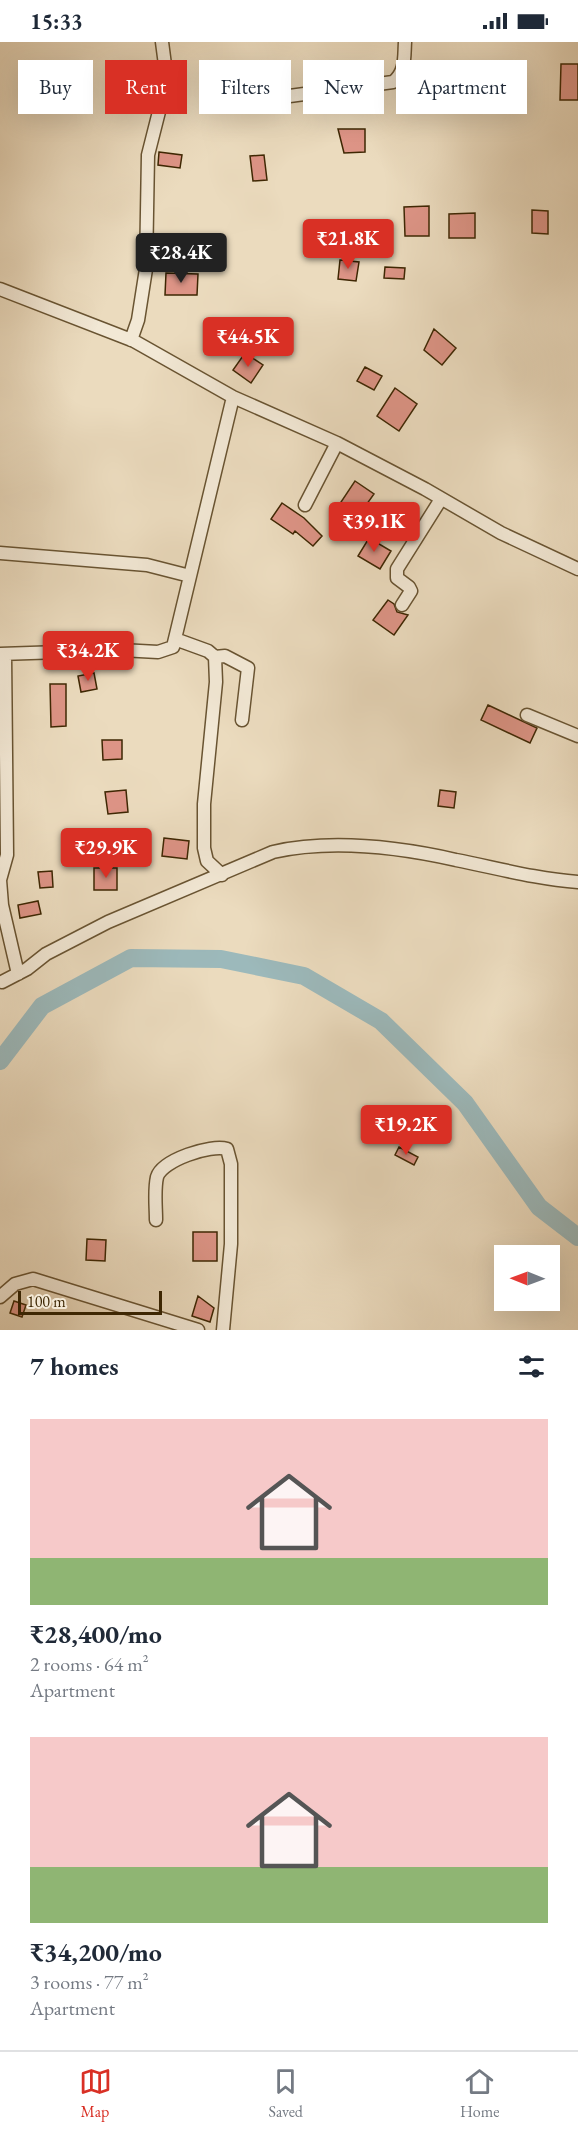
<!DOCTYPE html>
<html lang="en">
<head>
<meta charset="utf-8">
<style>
	:root { --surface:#fff; --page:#f6f6f7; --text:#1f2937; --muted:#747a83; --line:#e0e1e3; --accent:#d93025 }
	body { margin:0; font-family:"EB Garamond",serif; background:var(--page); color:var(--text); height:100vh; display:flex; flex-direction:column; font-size:22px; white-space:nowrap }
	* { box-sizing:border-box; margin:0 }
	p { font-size:20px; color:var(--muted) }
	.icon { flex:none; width:33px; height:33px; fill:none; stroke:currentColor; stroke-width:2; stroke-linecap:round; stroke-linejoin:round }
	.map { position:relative; height:1288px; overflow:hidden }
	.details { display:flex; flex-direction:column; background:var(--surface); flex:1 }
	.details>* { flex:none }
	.banner { position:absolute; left:18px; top:18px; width:543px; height:54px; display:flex; gap:12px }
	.needle { width:39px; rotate:271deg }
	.buttons { position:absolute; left:494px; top:1203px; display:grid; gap:12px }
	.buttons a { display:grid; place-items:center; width:66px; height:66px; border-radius:0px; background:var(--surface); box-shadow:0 6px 24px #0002; font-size:30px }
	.scale { position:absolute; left:18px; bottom:15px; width:144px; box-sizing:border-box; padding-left:6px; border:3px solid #3e2703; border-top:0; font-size:16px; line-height:21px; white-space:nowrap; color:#3e2703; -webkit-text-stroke:4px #f2e8d5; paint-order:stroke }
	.price { position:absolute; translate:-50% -51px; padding:0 14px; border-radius:6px; background:var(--accent); color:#fff; font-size:20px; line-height:39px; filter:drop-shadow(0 2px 3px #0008) }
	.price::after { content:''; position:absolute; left:50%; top:36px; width:18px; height:14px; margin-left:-9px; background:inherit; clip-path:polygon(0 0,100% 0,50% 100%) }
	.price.selected { background:#222; color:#fff }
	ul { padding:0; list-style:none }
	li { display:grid; align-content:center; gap:12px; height:318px; padding:0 30px }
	li span { display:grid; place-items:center; height:186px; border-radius:0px; color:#555 }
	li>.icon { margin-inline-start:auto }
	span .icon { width:108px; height:108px; fill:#fffc; stroke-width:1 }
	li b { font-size:26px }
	h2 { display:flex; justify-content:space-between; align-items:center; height:72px; padding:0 30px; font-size:26px }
	.pill { padding:0 21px; border-radius:0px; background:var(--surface); box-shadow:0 6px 24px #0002; font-size:21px; line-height:54px }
	.pill.selected { background:var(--accent); color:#fff }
	.status { display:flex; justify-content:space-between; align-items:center; height:42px; padding:0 30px; background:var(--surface); direction:ltr }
	.status svg { height:16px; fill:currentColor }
	.dock { display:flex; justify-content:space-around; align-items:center; height:84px; border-top:2px solid var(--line); background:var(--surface); font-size:16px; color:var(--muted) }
	.dock a { display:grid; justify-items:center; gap:3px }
	.dock .selected { color:var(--accent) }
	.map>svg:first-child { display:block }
</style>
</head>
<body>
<div class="status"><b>15:33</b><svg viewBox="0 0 49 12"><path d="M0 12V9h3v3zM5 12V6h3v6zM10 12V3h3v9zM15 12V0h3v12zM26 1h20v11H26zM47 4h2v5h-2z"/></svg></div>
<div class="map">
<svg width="578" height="1288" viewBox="0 0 578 1288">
	<rect width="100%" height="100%" fill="#ebdbbe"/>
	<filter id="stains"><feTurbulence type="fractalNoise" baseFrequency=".00333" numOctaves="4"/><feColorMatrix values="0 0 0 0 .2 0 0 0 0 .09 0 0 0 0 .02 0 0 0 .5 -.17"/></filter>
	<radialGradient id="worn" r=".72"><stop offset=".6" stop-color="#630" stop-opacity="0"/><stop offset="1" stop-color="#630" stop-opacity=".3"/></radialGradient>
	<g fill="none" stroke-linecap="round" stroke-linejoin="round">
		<path stroke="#9cb9bb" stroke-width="18" d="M0 1019 42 964 131 916 221 917 304 934 381 979 465 1061 539 1165 578 1195"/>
	</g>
	<path fill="#dd9486" stroke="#3e2703" stroke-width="1.5" d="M561 22H578V58H560Z
		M338 87H365V110L344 111Z
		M159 110 182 113 180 126 158 123Z
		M264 113 267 138 253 139 250 114Z
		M429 164V194H405L404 165Z
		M532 168 548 169V192L532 191Z
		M475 171V196H449V172Z
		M340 218 359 220 356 239 338 237Z
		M385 225 405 226 404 237 384 236Z
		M166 231 198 232 197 253H165Z
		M434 287 456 306 442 323 424 308Z
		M245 311 263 323 251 341 233 328Z
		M365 325 382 334 374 348 357 339Z
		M395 346 417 362 399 389 377 374Z
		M355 439 374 452 359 473 341 460Z
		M282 461 304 476 322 494 313 504 295 489 293 492 271 477Z
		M369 496 391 509 380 527 358 514Z
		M388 558 394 562 397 570 408 573 394 593 373 578Z
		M94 631 97 647 81 650 78 634Z
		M50 642H66V684L51 685Z
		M488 663 537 686 530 701 481 678Z
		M102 698H122V717L103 718Z
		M126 748 128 770 108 772 105 750Z
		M440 748 456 750 454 766 438 764Z
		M99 792 100 812H84L78 793Z
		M164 796 189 799 187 817 162 814Z
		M94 826H117V848H94Z
		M52 829 53 845 40 846 38 830Z
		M38 859 41 872 20 876 18 863Z
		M399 1105 418 1115 414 1123 395 1113Z
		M193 1190H217V1219H193Z
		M87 1197 106 1198 105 1219 86 1218Z
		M198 1254 214 1266 210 1280 192 1274Z
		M14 1259 26 1263 22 1275 10 1271Z"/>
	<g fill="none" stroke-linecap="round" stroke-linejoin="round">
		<defs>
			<path id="minor" d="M260 58 393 40C406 30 404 15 405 0
				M0 247 134 299 233 355 337 401 425 447 501 491 578 527
				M131 298 138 278 146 227 148 113 167 38 162 0
				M305 463 337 401
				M0 511 147 523 190 534
				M402 563 411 549 409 545 397 536V527L441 457
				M175 597 208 609 215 615 216 640 204 762V806L207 819 222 833
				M0 612 121 608 158 610 173 605 233 355
				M5 612 7 813 0 838 2 863 18 932
				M215 615 225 614 248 626 242 678
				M527 673 578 694
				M2 940 27 927 46 912 108 880 273 810C331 797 398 805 456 818 497 826 536 837 578 840
				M156 1178C156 1165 154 1148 157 1135 162 1118 211 1102 227 1107L231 1122V1202L223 1288
				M0 1255 15 1242 33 1237 198 1288"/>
		</defs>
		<use href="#minor" stroke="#695432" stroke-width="15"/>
		<use href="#minor" stroke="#f2e8d5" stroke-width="12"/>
	</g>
	<rect width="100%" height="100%" filter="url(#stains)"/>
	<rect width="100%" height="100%" fill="url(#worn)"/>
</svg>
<div class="buttons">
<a><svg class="needle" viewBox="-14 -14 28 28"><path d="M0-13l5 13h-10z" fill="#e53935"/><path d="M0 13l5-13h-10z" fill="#747a83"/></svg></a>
</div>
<div class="scale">100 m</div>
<b class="price" style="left:348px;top:228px">₹21.8K</b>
<b class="price selected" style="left:181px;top:242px">₹28.4K</b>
<b class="price" style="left:248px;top:326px">₹44.5K</b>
<b class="price" style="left:374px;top:511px">₹39.1K</b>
<b class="price" style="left:88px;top:640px">₹34.2K</b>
<b class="price" style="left:106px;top:837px">₹29.9K</b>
<b class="price" style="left:406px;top:1114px">₹19.2K</b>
<div class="banner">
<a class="pill">Buy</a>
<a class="pill selected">Rent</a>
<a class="pill">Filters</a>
<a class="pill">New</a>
<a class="pill">Apartment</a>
</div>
</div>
<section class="details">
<h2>7 homes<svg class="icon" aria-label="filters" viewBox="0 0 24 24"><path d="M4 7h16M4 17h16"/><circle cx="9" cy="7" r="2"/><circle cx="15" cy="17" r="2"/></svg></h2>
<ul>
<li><span style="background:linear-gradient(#f6c9c9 75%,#8fb573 0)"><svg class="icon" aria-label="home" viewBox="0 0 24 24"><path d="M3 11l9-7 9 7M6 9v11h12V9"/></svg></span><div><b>₹28,400/mo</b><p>2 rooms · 64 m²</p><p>Apartment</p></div></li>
<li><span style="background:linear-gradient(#f6c9c9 70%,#8fb573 0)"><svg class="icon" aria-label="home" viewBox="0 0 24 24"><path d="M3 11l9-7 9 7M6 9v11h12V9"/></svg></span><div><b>₹34,200/mo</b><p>3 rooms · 77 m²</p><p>Apartment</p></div></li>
</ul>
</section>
<nav class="dock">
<a class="selected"><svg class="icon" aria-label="map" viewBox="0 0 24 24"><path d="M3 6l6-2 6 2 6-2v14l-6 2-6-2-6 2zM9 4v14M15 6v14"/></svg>Map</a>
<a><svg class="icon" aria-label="saved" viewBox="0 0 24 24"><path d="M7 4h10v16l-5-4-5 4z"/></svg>Saved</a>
<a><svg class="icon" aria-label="home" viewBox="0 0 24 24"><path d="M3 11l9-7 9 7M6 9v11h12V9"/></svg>Home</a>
</nav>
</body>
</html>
